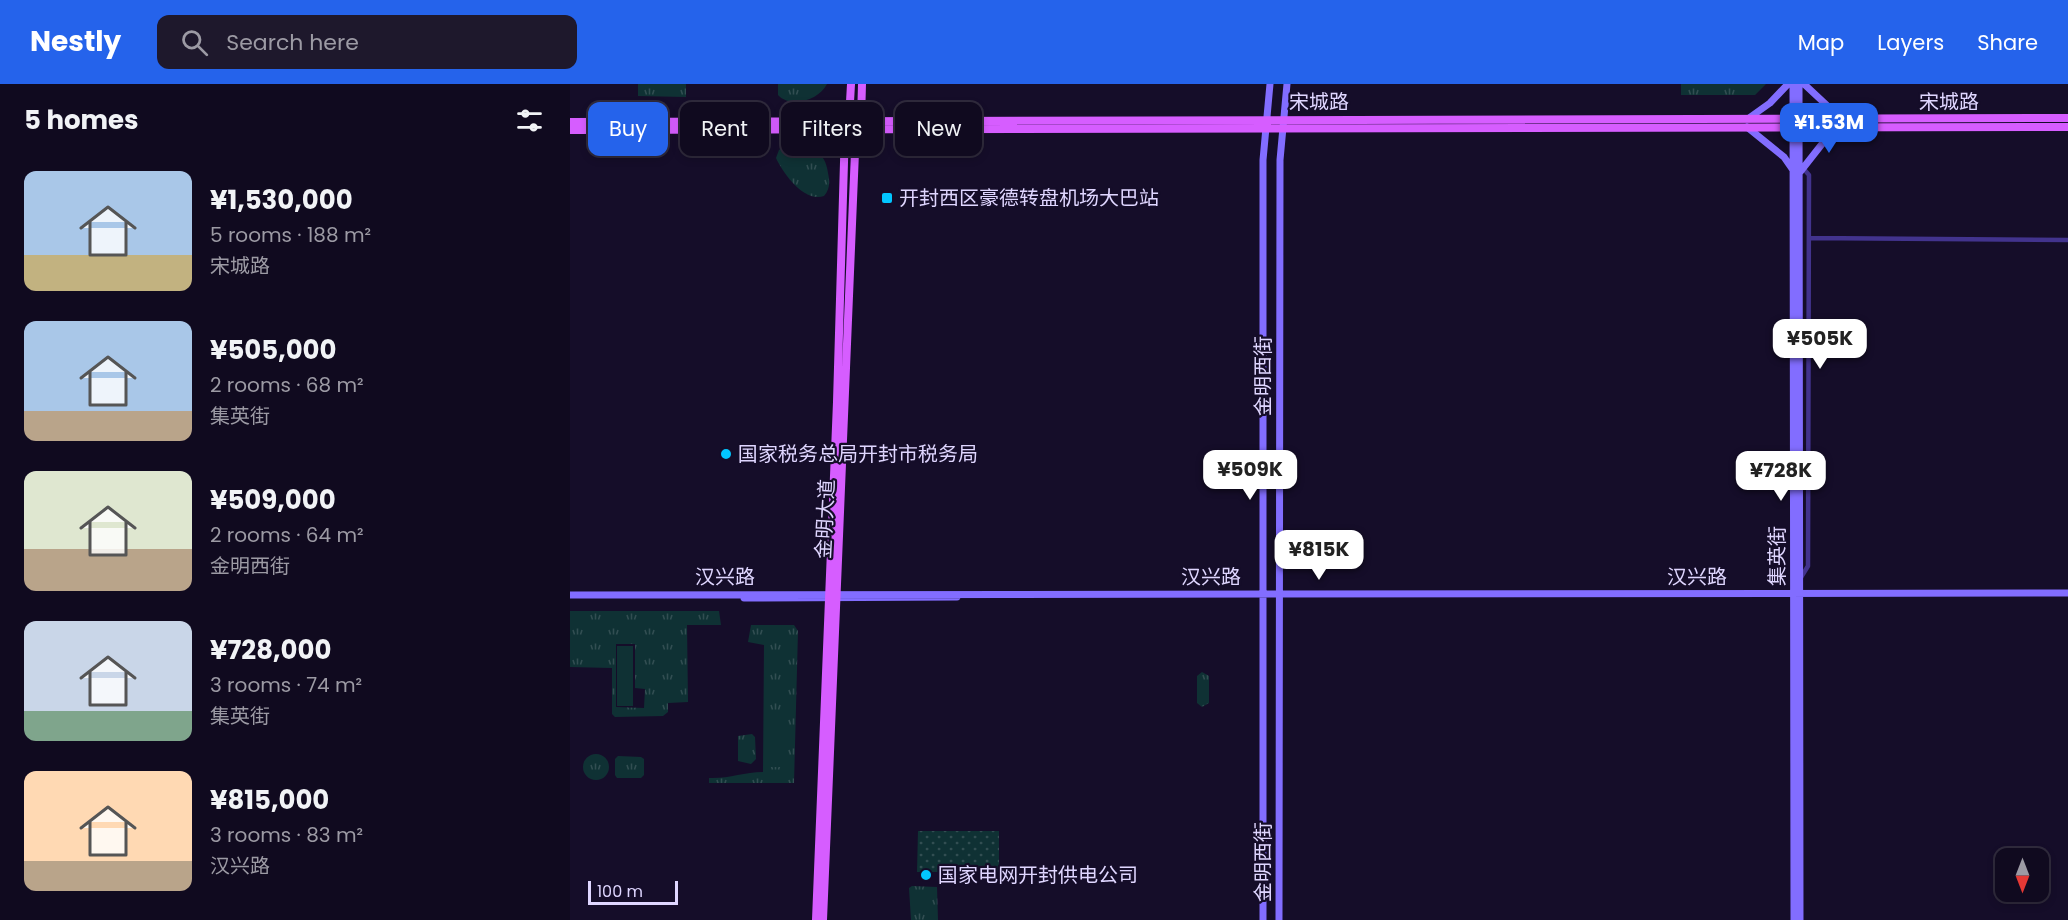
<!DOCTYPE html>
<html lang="en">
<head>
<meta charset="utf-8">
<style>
	:root { --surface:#100a1f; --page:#1e182c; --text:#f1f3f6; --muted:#9c9aa4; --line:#302b3d; --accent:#2563eb }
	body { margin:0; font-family:Poppins,"Noto Sans SC",sans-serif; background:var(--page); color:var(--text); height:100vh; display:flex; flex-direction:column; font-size:22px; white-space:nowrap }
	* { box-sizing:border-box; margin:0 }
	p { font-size:20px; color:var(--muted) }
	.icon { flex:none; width:33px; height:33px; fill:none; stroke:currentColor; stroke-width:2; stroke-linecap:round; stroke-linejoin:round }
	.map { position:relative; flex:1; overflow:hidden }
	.drawer { display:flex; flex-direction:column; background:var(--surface); width:570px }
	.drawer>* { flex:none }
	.top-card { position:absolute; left:18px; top:18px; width:570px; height:54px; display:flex; gap:12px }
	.needle { width:39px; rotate:180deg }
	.buttons { position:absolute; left:1425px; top:764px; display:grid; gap:12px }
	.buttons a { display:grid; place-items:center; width:54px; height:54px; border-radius:12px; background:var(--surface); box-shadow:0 3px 9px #0003,0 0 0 2px var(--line); font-size:30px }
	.scale { position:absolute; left:18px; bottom:15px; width:90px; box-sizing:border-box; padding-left:6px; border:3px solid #dfd6ff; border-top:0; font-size:16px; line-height:21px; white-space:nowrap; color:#dfd6ff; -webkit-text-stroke:4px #150d29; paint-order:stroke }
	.price { position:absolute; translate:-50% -51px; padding:0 14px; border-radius:12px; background:#fff; color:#222; font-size:20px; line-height:39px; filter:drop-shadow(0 2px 3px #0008) }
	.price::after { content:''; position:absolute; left:50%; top:36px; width:18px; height:14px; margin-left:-9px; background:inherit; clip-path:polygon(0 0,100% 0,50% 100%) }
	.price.on { background:var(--accent); color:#fff }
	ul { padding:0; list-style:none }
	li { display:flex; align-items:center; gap:18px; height:150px; padding:0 24px }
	li span { display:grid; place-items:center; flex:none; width:168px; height:120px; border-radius:12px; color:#555 }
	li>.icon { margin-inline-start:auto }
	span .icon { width:72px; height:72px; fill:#fffc; stroke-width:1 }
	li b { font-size:26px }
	h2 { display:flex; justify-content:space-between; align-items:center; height:72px; padding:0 24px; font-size:26px }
	.pill { padding:0 21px; border-radius:12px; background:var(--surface); box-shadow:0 3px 9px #0003,0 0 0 2px var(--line); font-size:21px; line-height:54px }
	.pill.on { background:var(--accent); color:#fff }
	header { display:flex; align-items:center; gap:36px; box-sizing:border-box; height:84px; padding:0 30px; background:var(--accent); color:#fff }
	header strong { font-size:28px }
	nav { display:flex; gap:33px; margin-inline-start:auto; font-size:21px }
	.search { width:420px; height:54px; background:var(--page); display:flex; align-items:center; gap:15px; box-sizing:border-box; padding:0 21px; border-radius:12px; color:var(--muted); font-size:22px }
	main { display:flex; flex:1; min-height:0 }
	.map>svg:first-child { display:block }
</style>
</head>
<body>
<header>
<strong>Nestly</strong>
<div class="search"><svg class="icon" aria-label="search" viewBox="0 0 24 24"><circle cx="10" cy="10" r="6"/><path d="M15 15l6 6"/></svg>Search here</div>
<nav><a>Map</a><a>Layers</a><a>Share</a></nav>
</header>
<main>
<section class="drawer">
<h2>5 homes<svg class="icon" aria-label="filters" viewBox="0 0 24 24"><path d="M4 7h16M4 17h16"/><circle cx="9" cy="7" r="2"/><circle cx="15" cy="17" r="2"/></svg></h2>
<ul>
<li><span style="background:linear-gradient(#a9c7e8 70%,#c2b280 0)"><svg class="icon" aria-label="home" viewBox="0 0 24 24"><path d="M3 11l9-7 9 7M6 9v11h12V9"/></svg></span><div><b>¥1,530,000</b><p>5 rooms · 188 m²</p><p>宋城路</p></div></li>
<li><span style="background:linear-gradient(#a9c7e8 75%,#b9a48a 0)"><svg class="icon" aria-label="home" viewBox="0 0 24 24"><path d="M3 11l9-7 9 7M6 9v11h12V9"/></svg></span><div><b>¥505,000</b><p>2 rooms · 68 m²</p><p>集英街</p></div></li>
<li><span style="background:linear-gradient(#dfe7d0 65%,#b9a48a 0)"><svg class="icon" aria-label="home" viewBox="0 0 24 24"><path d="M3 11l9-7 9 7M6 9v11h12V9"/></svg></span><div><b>¥509,000</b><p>2 rooms · 64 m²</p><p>金明西街</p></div></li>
<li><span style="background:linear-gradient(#c9d6e8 75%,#7fa58c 0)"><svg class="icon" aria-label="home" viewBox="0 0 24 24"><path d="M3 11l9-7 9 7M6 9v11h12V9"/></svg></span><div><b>¥728,000</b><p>3 rooms · 74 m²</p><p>集英街</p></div></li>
<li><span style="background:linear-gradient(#ffd9b3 75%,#b9a48a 0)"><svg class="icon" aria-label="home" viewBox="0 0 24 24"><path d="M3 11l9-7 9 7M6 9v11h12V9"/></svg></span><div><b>¥815,000</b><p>3 rooms · 83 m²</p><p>汉兴路</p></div></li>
</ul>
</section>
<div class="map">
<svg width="1498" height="836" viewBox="0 0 1498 836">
	<defs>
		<pattern id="grass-tufts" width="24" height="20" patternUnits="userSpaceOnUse" patternTransform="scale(1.5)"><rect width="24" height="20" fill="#0f3134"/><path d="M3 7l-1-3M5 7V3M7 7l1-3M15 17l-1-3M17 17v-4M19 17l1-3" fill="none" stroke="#324e52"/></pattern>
		<pattern id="park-dots" width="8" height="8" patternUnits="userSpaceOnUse" patternTransform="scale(1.5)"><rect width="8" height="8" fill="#0f3134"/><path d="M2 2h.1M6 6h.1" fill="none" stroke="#324e52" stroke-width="1.8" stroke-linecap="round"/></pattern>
	</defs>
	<rect width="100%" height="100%" fill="#150d29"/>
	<path fill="url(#grass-tufts)" fill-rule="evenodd" d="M68 0H116V13L68 12Z
		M208 0H257C249 16 221 25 208 11Z
		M1111 0H1196L1185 11H1111Z
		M215 61C238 59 255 65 258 89 260 98 260 105 254 112 234 119 213 89 206 74L209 66Z
		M0 527H149L151 541H117L118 618 98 619V628L93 632 45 633 42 630V584L0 583ZM46 560H65V604L75 605 74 624 46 623Z
		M181 541H224L228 547 224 699H139V694C158 695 174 688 193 688L194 561 178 558Z
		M632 588 639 592V619L632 623 627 619V592Z
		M182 650 185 653 186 675 181 680 168 677V652Z
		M13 683a13 13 0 1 1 26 0a13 13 0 1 1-26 0Z
		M48 672 71 673 74 675V691L71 694H47L45 691V675Z
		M342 802 367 803 368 836H341L339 804Z"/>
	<path fill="url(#park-dots)" d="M348 747H429V788H347Z"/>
	<path fill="#0f3134" d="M47 562H63V622H47Z
		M197 646H216V683H197Z"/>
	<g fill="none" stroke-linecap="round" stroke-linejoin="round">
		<path stroke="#42338d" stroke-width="4.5" d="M1239 154 1498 156
			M1230 495 1238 482 1239 91 1232 83"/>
		<path stroke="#826dff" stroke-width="7" d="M1223 0 1224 836
			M1229 0 1230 836
			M1234 0 1264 28 1278 34
			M1179 34 1200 19 1218 0
			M1177 43 1214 73 1223 86
			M1230 88 1252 60 1278 44
			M0 511 1498 509
			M174 514 387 513
			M693 836V76L700 0
			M709 836 710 76 717 0"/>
		<path stroke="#d65dff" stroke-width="8" d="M0 38 1498 34
			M0 46 1498 43
			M246 836 267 318 275 44 279 36 281 0
			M253 836 286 44 291 36 292 0"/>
	</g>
	<g fill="#02c6ff" stroke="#150d29" stroke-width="2">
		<rect x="311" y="108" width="12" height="12" rx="3"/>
		<circle cx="156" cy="370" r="6"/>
		<circle cx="356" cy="791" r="6"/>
	</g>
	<g text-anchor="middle" stroke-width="4.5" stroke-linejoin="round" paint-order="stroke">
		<g font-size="20" fill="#dfd6ff" stroke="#150d29">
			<text x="749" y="25">宋城路</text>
			<text x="1379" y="25">宋城路</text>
			<text transform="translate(693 292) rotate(-90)" y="7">金明西街</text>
			<text transform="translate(255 435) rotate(-87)" y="7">金明大道</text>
			<text transform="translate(1207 472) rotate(-90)" y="7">集英街</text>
			<text x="155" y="500">汉兴路</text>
			<text x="641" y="500">汉兴路</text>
			<text x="1127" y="500">汉兴路</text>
			<text transform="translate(693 778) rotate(-90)" y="7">金明西街</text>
		</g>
		<g font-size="20" fill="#dfd6ff" stroke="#150d29" text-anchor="start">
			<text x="329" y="121">开封西区豪德转盘机场大巴站</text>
			<text x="168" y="377">国家税务总局开封市税务局</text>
			<text x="368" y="798">国家电网开封供电公司</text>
		</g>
	</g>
</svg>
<div class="buttons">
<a><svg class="needle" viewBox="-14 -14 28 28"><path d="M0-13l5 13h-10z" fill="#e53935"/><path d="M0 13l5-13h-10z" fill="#9c9aa4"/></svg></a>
</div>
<div class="scale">100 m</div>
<b class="price on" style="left:1259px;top:70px">¥1.53M</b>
<b class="price" style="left:1250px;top:286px">¥505K</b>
<b class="price" style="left:680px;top:417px">¥509K</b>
<b class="price" style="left:1211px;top:418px">¥728K</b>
<b class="price" style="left:749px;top:497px">¥815K</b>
<div class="top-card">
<a class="pill on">Buy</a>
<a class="pill">Rent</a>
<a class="pill">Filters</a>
<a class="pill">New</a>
</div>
</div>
</main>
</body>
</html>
